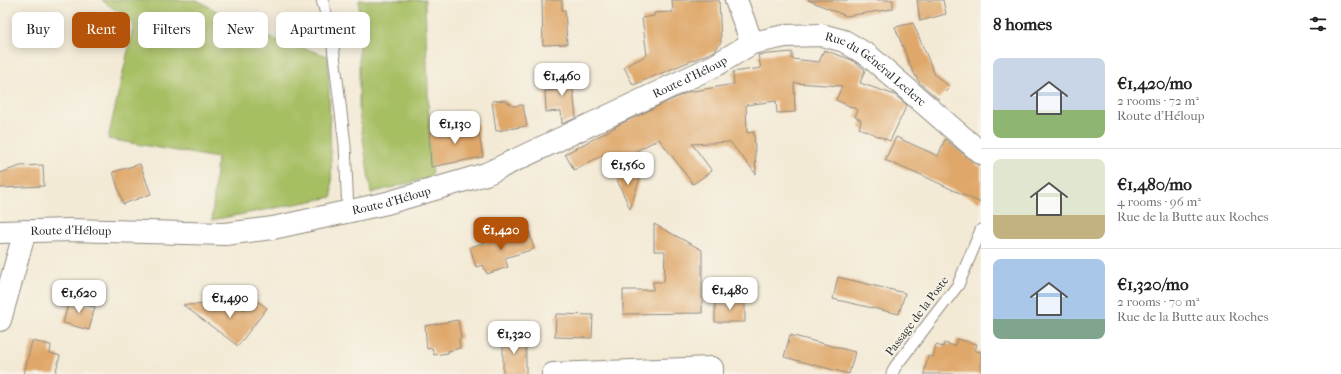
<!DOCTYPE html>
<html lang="en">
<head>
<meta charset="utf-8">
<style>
	:root { --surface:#fff; --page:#f2f2f2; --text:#222; --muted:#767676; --line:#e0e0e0; --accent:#b45309 }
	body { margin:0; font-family:"IM FELL French Canon",serif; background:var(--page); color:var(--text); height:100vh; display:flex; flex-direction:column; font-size:15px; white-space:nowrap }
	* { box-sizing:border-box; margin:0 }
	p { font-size:13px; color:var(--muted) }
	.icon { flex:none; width:22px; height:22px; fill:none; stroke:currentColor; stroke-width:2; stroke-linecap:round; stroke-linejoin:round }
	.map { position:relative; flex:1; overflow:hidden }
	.side { display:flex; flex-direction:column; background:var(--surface); width:360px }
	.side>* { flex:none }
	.hud { position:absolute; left:12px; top:12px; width:380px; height:36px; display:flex; gap:8px }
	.price { position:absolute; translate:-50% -34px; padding:0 9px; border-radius:8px; background:#fff; color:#222; font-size:13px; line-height:26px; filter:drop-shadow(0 1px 2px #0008) }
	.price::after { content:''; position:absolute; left:50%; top:24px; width:12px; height:9px; margin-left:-6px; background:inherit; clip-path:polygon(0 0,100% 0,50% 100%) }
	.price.current { background:var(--accent); color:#fff }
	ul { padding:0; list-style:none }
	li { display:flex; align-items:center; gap:12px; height:100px; padding:0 12px }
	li+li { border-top:1px solid var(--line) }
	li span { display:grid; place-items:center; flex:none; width:112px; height:80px; border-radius:8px; color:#555 }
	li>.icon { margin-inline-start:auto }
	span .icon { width:48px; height:48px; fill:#fffc; stroke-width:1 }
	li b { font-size:17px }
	h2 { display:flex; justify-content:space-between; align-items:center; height:48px; padding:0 12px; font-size:17px }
	.pill { padding:0 14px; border-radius:8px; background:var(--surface); box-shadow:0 2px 10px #0003; font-size:14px; line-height:36px }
	.pill.current { background:var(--accent); color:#fff }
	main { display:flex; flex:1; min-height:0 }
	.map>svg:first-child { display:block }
</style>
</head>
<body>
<main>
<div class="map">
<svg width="981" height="374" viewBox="0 0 981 374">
	<rect width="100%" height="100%" fill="#f7f3e8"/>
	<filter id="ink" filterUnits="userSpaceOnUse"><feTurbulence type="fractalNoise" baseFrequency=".025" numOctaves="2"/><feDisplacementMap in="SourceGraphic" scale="8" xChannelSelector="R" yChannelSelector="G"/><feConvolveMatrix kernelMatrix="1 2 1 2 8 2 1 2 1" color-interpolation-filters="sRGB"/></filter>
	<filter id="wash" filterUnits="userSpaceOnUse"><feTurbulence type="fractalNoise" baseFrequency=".012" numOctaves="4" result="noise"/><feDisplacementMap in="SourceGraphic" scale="16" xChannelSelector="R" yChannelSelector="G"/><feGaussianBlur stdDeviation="0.9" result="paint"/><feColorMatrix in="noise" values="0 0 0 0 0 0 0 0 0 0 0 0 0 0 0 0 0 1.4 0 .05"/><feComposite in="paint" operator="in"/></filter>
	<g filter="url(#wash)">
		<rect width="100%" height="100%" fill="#f3ead5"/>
		<path fill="#a7bf64" stroke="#697548" d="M102 0H197L255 33 328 56 332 197 212 220 217 158 108 139 134 24Z
			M359 0H425L429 120 432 177 371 193 359 113Z"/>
		<g id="blocks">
			<path fill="#dfa769" d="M542 0H562V10H565L567 44 543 45Z
				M672 0H719L721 42 715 51 633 85 624 67 647 55 642 18 654 16V13L673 12Z
				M808 0H893V9L846 16Z
				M917 0H943L946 14 920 21Z
				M913 23 935 75 950 87 938 99 919 82 912 70 895 27Z
				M824 50 852 60 865 70 860 83 895 95 907 105 890 141 859 128 861 120 855 117 858 110 836 100 842 86 794 83 795 112 777 113 776 101 746 105 747 133 754 132 756 174 730 142 692 144 712 171 693 184 659 139 609 165 603 155 574 170 565 154 616 127V126L688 92 734 84 733 72 761 68 758 55 792 52V59L819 62Z
				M571 70 576 118 562 124 561 111 546 112 545 91 558 90 556 72Z
				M505 100 513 106 523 105 527 126 496 131 492 101Z
				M477 123 483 157 431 167 429 132Z
				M896 137 938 156 945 139 973 162 981 167V203L917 173V174L885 160Z
				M140 164 151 194 123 204 113 172Z
				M43 165 44 186 0 188V173L20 166Z
				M613 171 640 178 630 209Z
				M654 224 702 250V313L623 314V290H653V282H664L665 251H654Z
				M528 229 534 249 505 258 508 267 487 274 483 265 476 267 470 247Z
				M838 277 905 293 899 314 833 299Z
				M70 297 86 301 85 305 95 307 89 330 63 323Z
				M253 298 267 308 238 346 183 305 217 304 230 313 237 304 244 310Z
				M715 300H745V322H715Z
				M556 314 593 315 592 338 555 337Z
				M458 320 461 338 459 339 460 348 448 351V353L434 355 432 348 427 349 425 326Z
				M790 335 855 352 849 374 784 357Z
				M503 336 526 337V374H503Z
				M957 339 977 344 975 351 981 352V374H924L928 356 933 357 936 345 943 347 944 343 955 346Z
				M32 341 51 345 50 353 60 356 55 374H24Z"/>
		</g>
	</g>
	<g filter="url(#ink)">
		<use href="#blocks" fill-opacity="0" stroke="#8f8a80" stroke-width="1"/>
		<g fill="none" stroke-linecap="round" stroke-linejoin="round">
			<defs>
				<path id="service" d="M322 0 331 31 345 145 348 212
					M892 374 895 367 958 285 981 230"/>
				<path id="minor" d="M0 320 25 231
					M553 374 712 368V374"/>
				<g id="tertiary">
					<path d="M736 0 752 43"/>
					<path id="s1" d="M0 232 69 230 225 234 273 228 387 203 486 174 716 65 752 43 785 36 822 35 844 41 869 56 981 153"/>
				</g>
			</defs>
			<use href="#service" stroke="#8f8a80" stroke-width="13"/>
			<use href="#minor" stroke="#8f8a80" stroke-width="24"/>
			<use href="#tertiary" stroke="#8f8a80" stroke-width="24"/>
			<use href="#service" stroke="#fff" stroke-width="11"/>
			<use href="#minor" stroke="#fff" stroke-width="22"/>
			<use href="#tertiary" stroke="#fff" stroke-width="22"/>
		</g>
	</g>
	<g text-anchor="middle" stroke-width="3.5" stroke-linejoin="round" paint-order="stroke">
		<g font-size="12" fill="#2b2b2b" stroke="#f7f3e8">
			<text dy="4" stroke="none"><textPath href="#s1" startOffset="925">Rue du Général Leclerc</textPath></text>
			<text dy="4" stroke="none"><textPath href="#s1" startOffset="719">Route d'Héloup</textPath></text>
			<text dy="4" stroke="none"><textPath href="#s1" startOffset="395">Route d'Héloup</textPath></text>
			<text dy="4" stroke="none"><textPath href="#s1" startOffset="71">Route d'Héloup</textPath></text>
			<text transform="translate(917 316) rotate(-53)" y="4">Passage de la Poste</text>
		</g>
	</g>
</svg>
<b class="price" style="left:562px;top:97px">€1,460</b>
<b class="price" style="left:455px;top:145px">€1,130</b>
<b class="price" style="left:628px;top:186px">€1,560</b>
<b class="price current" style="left:501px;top:251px">€1,420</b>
<b class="price" style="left:730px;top:311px">€1,480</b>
<b class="price" style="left:79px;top:314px">€1,620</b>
<b class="price" style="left:230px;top:319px">€1,490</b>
<b class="price" style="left:514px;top:355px">€1,320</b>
<div class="hud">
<a class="pill">Buy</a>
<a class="pill current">Rent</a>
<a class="pill">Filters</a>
<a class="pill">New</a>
<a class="pill">Apartment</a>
</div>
</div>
<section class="side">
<h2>8 homes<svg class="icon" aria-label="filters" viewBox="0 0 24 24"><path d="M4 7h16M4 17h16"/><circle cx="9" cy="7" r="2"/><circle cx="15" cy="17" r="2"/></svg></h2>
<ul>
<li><span style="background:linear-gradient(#c9d6e8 65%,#8fb573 0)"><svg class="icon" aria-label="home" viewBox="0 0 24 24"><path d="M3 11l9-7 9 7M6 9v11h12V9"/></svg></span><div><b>€1,420/mo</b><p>2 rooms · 72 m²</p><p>Route d'Héloup</p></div></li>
<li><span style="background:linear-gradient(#dfe7d0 70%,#c2b280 0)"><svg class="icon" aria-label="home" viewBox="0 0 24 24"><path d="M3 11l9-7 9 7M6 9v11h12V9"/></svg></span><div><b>€1,480/mo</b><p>4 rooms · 96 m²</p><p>Rue de la Butte aux Roches</p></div></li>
<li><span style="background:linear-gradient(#a9c7e8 75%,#7fa58c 0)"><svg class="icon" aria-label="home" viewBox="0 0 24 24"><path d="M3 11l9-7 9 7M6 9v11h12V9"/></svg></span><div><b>€1,320/mo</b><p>2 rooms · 70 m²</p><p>Rue de la Butte aux Roches</p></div></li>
</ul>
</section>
</main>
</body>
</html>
